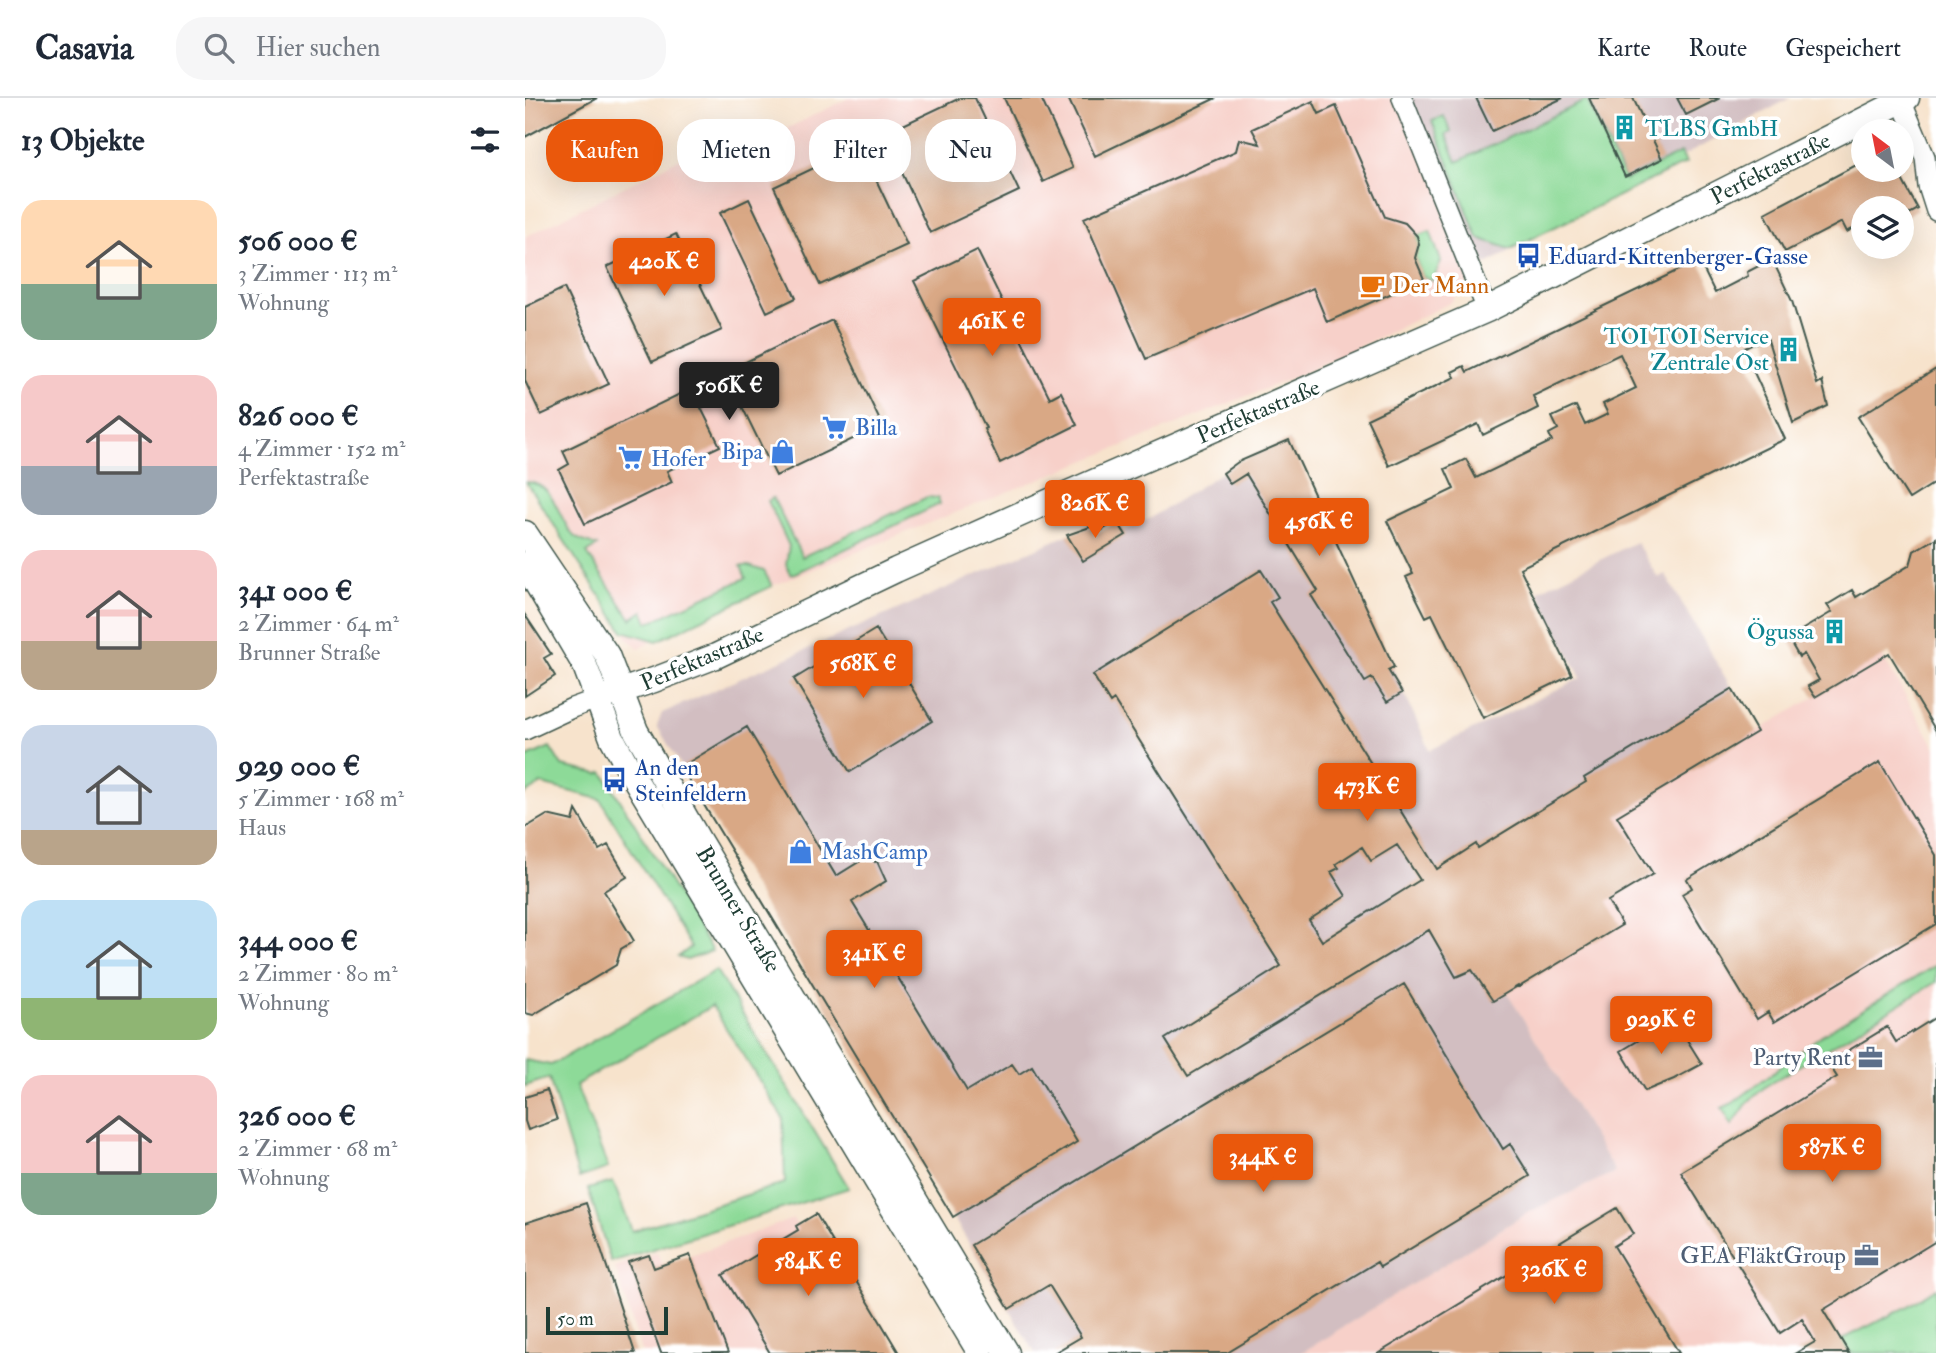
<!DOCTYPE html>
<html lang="de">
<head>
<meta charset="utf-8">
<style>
	:root { --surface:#fff; --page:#f6f6f7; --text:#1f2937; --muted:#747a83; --line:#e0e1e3; --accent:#ea580c }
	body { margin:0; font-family:"IM FELL Double Pica",serif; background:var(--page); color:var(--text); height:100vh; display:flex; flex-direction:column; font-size:26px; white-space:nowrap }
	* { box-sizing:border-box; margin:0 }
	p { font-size:23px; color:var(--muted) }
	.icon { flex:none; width:38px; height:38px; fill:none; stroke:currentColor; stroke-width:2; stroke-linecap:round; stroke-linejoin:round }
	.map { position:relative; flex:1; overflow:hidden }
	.drawer { display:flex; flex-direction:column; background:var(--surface); width:525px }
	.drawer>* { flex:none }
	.banner { position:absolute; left:21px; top:21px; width:665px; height:63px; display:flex; gap:14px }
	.needle { width:46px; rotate:328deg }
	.buttons { position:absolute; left:1326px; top:21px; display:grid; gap:14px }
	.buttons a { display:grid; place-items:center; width:63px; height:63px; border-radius:50%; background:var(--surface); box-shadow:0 7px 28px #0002; font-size:35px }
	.scale { position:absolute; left:21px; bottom:18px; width:122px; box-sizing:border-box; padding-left:7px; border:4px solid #1f3d34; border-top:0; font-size:19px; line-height:24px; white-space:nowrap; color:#1f3d34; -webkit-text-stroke:5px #fff; paint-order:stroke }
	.price { position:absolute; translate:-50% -60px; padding:0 16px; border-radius:7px; background:var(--accent); color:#fff; font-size:23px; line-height:46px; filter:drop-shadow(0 2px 4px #0008) }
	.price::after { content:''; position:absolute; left:50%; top:42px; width:21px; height:16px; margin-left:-10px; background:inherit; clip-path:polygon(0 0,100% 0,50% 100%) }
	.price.active { background:#222; color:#fff }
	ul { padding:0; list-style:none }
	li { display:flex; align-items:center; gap:21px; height:175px; padding:0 21px }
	li span { display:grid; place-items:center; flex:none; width:196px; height:140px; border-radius:21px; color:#555 }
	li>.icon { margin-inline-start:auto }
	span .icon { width:84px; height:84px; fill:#fffc; stroke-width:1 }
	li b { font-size:30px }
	h2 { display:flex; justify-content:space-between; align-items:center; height:84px; padding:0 21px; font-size:30px }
	.chip { padding:0 24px; border-radius:28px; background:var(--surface); box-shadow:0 7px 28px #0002; font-size:24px; line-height:63px }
	.chip.active { background:var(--accent); color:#fff }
	header { display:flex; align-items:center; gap:42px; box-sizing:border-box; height:98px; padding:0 35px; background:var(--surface); border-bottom:2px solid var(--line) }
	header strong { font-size:33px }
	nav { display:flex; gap:38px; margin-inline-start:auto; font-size:24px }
	.search { width:490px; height:63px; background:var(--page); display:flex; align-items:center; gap:18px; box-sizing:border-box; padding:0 24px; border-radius:28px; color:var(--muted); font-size:26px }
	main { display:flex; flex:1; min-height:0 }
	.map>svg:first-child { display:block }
</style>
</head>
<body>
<header>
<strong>Casavia</strong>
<div class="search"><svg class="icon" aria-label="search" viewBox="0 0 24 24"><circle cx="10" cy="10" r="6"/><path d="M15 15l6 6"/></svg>Hier suchen</div>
<nav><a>Karte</a><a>Route</a><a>Gespeichert</a></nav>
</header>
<main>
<section class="drawer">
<h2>13 Objekte<svg class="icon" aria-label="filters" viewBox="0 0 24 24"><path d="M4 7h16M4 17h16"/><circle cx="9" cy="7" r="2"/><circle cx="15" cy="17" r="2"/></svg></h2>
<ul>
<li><span style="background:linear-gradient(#ffd9b3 60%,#7fa58c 0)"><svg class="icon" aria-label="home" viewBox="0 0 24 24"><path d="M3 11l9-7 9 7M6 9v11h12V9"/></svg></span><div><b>506 000 €</b><p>3 Zimmer · 113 m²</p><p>Wohnung</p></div></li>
<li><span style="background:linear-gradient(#f6c9c9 65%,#9aa5b1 0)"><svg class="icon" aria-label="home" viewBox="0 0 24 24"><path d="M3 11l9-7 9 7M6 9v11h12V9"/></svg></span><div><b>826 000 €</b><p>4 Zimmer · 152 m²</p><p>Perfektastraße</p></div></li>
<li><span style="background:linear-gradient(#f6c9c9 65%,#b9a48a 0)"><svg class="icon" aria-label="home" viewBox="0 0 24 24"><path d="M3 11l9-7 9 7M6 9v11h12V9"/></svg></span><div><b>341 000 €</b><p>2 Zimmer · 64 m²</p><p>Brunner Straße</p></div></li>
<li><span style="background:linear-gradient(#c9d6e8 75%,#b9a48a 0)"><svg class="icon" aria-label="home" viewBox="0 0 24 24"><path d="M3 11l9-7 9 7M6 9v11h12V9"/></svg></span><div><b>929 000 €</b><p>5 Zimmer · 168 m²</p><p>Haus</p></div></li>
<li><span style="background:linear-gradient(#bfe0f5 70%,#8fb573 0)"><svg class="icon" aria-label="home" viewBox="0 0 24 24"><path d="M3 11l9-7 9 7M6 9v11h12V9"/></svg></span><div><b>344 000 €</b><p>2 Zimmer · 80 m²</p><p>Wohnung</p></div></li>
<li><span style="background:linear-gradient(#f6c9c9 70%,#7fa58c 0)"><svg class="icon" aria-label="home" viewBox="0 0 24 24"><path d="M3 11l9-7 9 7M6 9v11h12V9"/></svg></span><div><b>326 000 €</b><p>2 Zimmer · 68 m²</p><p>Wohnung</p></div></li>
</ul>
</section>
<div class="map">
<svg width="1411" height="1255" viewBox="0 0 1411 1255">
	<rect width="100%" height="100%" fill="#fff"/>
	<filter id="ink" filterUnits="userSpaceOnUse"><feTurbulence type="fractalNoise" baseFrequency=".0143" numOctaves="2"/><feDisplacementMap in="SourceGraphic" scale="14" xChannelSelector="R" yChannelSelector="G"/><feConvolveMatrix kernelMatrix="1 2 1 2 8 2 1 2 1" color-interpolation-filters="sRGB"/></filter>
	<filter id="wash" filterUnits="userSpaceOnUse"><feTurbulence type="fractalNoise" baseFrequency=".00686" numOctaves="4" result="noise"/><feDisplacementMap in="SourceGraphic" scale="28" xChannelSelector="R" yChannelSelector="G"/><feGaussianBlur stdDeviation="1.57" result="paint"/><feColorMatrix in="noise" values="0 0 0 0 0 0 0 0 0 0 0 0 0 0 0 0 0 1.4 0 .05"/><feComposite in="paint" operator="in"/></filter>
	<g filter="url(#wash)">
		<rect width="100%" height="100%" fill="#f7e3cc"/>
		<path fill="#f7d0c9" d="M324 0H883L954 170 925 205 777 276 247 488 114 550 104 542 0 384V139L156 60 182 70Z
			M1357 558 1411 650V1255H776L1004 1114 1090 1074 982 894 1085 723Z
			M291 1116 374 1255H117L90 1169 132 1154 137 1167 268 1121 272 1127Z"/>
		<path fill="#d2bec1" d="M883 0H1265L954 170Z
			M764 342 905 652 1056 580 1013 493 1111 444 1133 480 1140 476 1232 634 934 814 1090 1074 1004 1114 776 1255H510L132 628 137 615 542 437 568 428 572 435 592 423 599 433 627 419 713 364Z"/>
		<path fill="#8dda98" stroke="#568c66" stroke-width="2" d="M1062 2 1100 82 1156 55 1161 65 985 151 953 140 907 23 919 18 926 34 921 37 932 64Z
			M905 133 916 163 908 183 898 179 890 160 894 146 892 138Z
			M1 384C29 385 32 417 47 436 52 443 65 445 72 448L62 455 106 521 118 513 123 525 221 480 216 468H224L239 473 247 488 132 543 98 533Z
			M402 399 413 400 415 406 266 477 261 466 264 448 243 403 248 400 277 459Z
			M25 649 37 668 74 676 78 674 187 853 162 862 153 859 166 849 75 701 16 686 0 696V660Z
			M1411 867V884L1241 988 1224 1003 1207 1027 1197 1010 1208 1005 1298 936Z
			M191 872 324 1090 86 1164 63 1091 88 1084 107 1133 260 1085 258 1020 187 908 51 987 83 1070 54 1080 24 980 0 988V962L26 967Z
			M1411 1190V1255H1324L1316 1242 1382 1209Z"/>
		<g id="blocks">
			<path fill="#d9a885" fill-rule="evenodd" d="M0 0H72L0 39Z
				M435 0H450L494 93 405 135 359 36Z
				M479 0H516L548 70 518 84Z
				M543 0H691L570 58Z
				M951 0H1038L967 33Z
				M1064 0H1108L1137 61 1100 79Z
				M1152 0H1195L1161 17Z
				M788 3 794 16 811 8 860 119 880 125 892 138 894 146 890 160 899 181 802 224 788 190 621 261 559 120 711 53 714 41 735 46 727 31Z
				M335 48 382 147 295 187 249 89Z
				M1339 63V72H1372L1393 111 1377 120V110H1339V125L1322 134 1317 124 1260 154 1240 115Z
				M224 101 271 200 242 214 195 115Z
				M151 136 197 232 127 264 82 169Z
				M452 152 525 300 536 294 552 327 475 365 459 331 461 330 389 183Z
				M1172 158 1190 195 1223 178 1222 174 1247 161 1267 203 1292 286 1297 283 1303 308 1268 325 1242 239 1218 251 1260 341 995 470 1047 577 958 620 907 516 901 519 881 479 888 476 862 423 929 391 920 371 941 361 951 380 1027 343 1024 336 1033 331 1027 319 1051 308 1060 327 1083 316 1078 306 1111 290 1095 256 1008 298 1013 310 958 337 953 326 864 368 842 321 930 279 927 274 939 268 942 274 1160 169 1157 164Z
				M39 190 84 286 16 317 0 283V209Z
				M307 222 357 327 251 378 210 294 176 310 195 348 142 373 147 384 60 426 34 372 44 366 38 353Z
				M1411 271V384L1384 401 1333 319Z
				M764 342 869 569 863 572 877 595 862 604 847 580 840 584 786 497 793 493 721 376 705 386 698 375 713 364Z
				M592 423 601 437 558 463 542 437 568 428 572 435Z
				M1411 440V633L1364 555 1290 599 1283 588 1294 582 1279 556 1274 559 1263 540 1307 514 1302 507 1327 492 1331 499 1385 467 1389 453Z
				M736 472 753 499 745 504 912 771 951 746 953 750 1061 684 1059 680 1207 591 1232 634 1092 718 1128 776 1083 803 1097 827 994 889 993 888 968 903 947 872 931 879 904 832 663 978 640 941 756 868 589 602 585 605 568 577ZM872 747 895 782 797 843 784 822 821 798 806 774 814 770 811 766 837 749 846 763Z
				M0 517 26 556 19 560 30 578 0 598Z
				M351 531 407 623 325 674 269 581Z
				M222 629 311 778 345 757 350 764 352 763 361 783 327 804 442 993 487 966 494 976 507 968 552 1044 428 1119 156 669Z
				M1355 664 1411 757V826L1249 924 1243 914 1232 921 1157 796 1167 790 1162 781Z
				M51 712 74 752 83 747 102 779 79 793 109 843 96 851 91 867 8 917 0 915V730L22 717 48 723Z
				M879 886 978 1051 985 1046 1005 1078 855 1169 852 1164 702 1255H529L556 1239 524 1187 484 1211 446 1147Z
				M1411 919V1143L1298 1212 1324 1255H1271L1290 1244 1277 1221 1255 1235 1156 1074 1312 979 1303 965 1362 929 1371 944Z
				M1149 921 1177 966 1149 981 1120 993 1096 953Z
				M22 992 32 1022 3 1032 0 1023V999Z
				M61 1105 110 1255H0V1125Z
				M1092 1110 1108 1136 1089 1148 1154 1255H854Z
				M291 1116 374 1255H245L198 1177 273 1132 271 1128Z
				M124 1157 129 1170 165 1157 203 1255H136L103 1164Z"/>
		</g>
	</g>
	<g filter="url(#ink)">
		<use href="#blocks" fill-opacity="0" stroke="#3f564b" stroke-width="2"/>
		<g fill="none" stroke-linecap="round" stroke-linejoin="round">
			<defs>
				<path id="minor" d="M877 0 962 212
					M1375 0 1400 59 1403 88 1411 113
					M0 632 47 610 72 601"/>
				<path id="major" d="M0 435 82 557 111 633 173 741 482 1255
					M0 466 60 568 87 640 105 673 455 1255
					M72 601 129 582 191 558 371 472 525 403 962 212 1382 0"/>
			</defs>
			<use href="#minor" stroke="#3f564b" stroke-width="22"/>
			<use href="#major" stroke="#3f564b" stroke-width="27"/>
			<use href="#minor" stroke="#fff" stroke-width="19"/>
			<use href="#major" stroke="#fff" stroke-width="24"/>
		</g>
	</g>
	<defs>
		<symbol id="building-bare" viewBox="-9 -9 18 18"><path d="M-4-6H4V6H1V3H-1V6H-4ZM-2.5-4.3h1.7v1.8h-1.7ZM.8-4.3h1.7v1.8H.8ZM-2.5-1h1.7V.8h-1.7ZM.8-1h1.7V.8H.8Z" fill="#0f9aa8" stroke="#fff" stroke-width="2.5" paint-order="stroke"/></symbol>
		<symbol id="bus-bare" viewBox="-9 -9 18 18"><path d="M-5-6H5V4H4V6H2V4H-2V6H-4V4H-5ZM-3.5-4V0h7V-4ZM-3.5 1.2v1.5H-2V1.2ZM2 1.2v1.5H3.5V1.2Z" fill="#1a4fb4" stroke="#fff" stroke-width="2.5" paint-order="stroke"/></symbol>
		<symbol id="cafe-bare" viewBox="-9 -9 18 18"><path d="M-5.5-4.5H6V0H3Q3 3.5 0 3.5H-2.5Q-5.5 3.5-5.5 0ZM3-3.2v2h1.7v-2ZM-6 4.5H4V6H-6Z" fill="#e8710a" stroke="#fff" stroke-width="2.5" paint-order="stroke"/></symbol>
		<symbol id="supermarket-bare" viewBox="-9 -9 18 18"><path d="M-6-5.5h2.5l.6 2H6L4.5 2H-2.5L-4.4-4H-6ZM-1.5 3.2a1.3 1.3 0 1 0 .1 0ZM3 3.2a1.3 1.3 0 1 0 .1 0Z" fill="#3f7fe0" stroke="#fff" stroke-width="2.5" paint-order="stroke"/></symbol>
		<symbol id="shop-bare" viewBox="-9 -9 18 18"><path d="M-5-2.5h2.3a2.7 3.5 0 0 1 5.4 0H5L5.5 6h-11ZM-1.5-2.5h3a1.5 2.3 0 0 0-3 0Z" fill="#3f7fe0" stroke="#fff" stroke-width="2.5" paint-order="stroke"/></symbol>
		<symbol id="office-bare" viewBox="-9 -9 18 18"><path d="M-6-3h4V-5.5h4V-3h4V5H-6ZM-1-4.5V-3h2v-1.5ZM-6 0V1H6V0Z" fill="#5c6f8a" stroke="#fff" stroke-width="2.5" paint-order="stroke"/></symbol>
	</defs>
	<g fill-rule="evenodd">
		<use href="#building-bare" x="1082" y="12" width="35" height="35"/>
		<use href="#bus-bare" x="986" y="140" width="35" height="35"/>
		<use href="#cafe-bare" x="830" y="170" width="35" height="35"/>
		<use href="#building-bare" x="1246" y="234" width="35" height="35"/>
		<use href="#supermarket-bare" x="292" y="312" width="35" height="35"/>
		<use href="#shop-bare" x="240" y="336" width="35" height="35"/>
		<use href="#supermarket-bare" x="88" y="342" width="35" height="35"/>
		<use href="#building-bare" x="1292" y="516" width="35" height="35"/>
		<use href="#bus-bare" x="72" y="664" width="35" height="35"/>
		<use href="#shop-bare" x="258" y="736" width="35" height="35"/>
		<use href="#office-bare" x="1328" y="942" width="35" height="35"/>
		<use href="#office-bare" x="1324" y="1140" width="35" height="35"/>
	</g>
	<g text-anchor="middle" stroke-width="7" stroke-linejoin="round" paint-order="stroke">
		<g font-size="23" fill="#0d838f" stroke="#fff" text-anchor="end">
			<text x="1120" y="38" text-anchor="start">TLBS GmbH</text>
			<text x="1244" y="246">TOI TOI Service<tspan x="1244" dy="26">Zentrale Ost</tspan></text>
			<text x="1289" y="541">Ögussa</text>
		</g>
		<g font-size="23" fill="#1f3d34" stroke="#fff">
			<text transform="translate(1245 70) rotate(-27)" y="8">Perfektastraße</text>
			<text transform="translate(733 313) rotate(-23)" y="8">Perfektastraße</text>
			<text transform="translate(177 560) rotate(-23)" y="8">Perfektastraße</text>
			<text transform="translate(214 811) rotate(59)" y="8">Brunner Straße</text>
		</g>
		<g font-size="23" fill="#164399" stroke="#fff" text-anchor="start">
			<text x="1023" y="166">Eduard-Kittenberger-Gasse</text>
			<text x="110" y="677">An den<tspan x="110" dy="26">Steinfeldern</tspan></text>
		</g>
		<g font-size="23" fill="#c56008" stroke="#fff" text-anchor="start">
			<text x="867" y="195">Der Mann</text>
		</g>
		<g font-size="23" fill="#366cbe" stroke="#fff" text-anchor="start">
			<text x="330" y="337">Billa</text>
			<text x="238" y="361" text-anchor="end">Bipa</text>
			<text x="126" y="368">Hofer</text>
			<text x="296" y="761">MashCamp</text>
		</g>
		<g font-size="23" fill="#4e5e75" stroke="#fff" text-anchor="end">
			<text x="1326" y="967">Party Rent</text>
			<text x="1321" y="1165">GEA FläktGroup</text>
		</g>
	</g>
</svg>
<div class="buttons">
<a><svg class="needle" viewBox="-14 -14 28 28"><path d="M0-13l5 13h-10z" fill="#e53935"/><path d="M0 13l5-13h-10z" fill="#747a83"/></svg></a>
<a><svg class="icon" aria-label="layers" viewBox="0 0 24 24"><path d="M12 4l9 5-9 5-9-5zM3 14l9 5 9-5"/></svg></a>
</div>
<div class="scale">50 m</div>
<b class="price" style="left:139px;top:200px">420K €</b>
<b class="price" style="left:467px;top:260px">461K €</b>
<b class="price active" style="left:204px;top:324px">506K €</b>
<b class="price" style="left:570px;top:442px">826K €</b>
<b class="price" style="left:794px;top:460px">456K €</b>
<b class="price" style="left:338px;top:602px">568K €</b>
<b class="price" style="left:842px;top:725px">473K €</b>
<b class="price" style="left:349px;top:892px">341K €</b>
<b class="price" style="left:1136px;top:958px">929K €</b>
<b class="price" style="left:1307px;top:1086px">587K €</b>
<b class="price" style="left:738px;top:1096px">344K €</b>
<b class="price" style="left:283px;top:1200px">584K €</b>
<b class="price" style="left:1029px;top:1208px">326K €</b>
<div class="banner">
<a class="chip active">Kaufen</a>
<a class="chip">Mieten</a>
<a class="chip">Filter</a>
<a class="chip">Neu</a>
</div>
</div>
</main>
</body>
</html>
